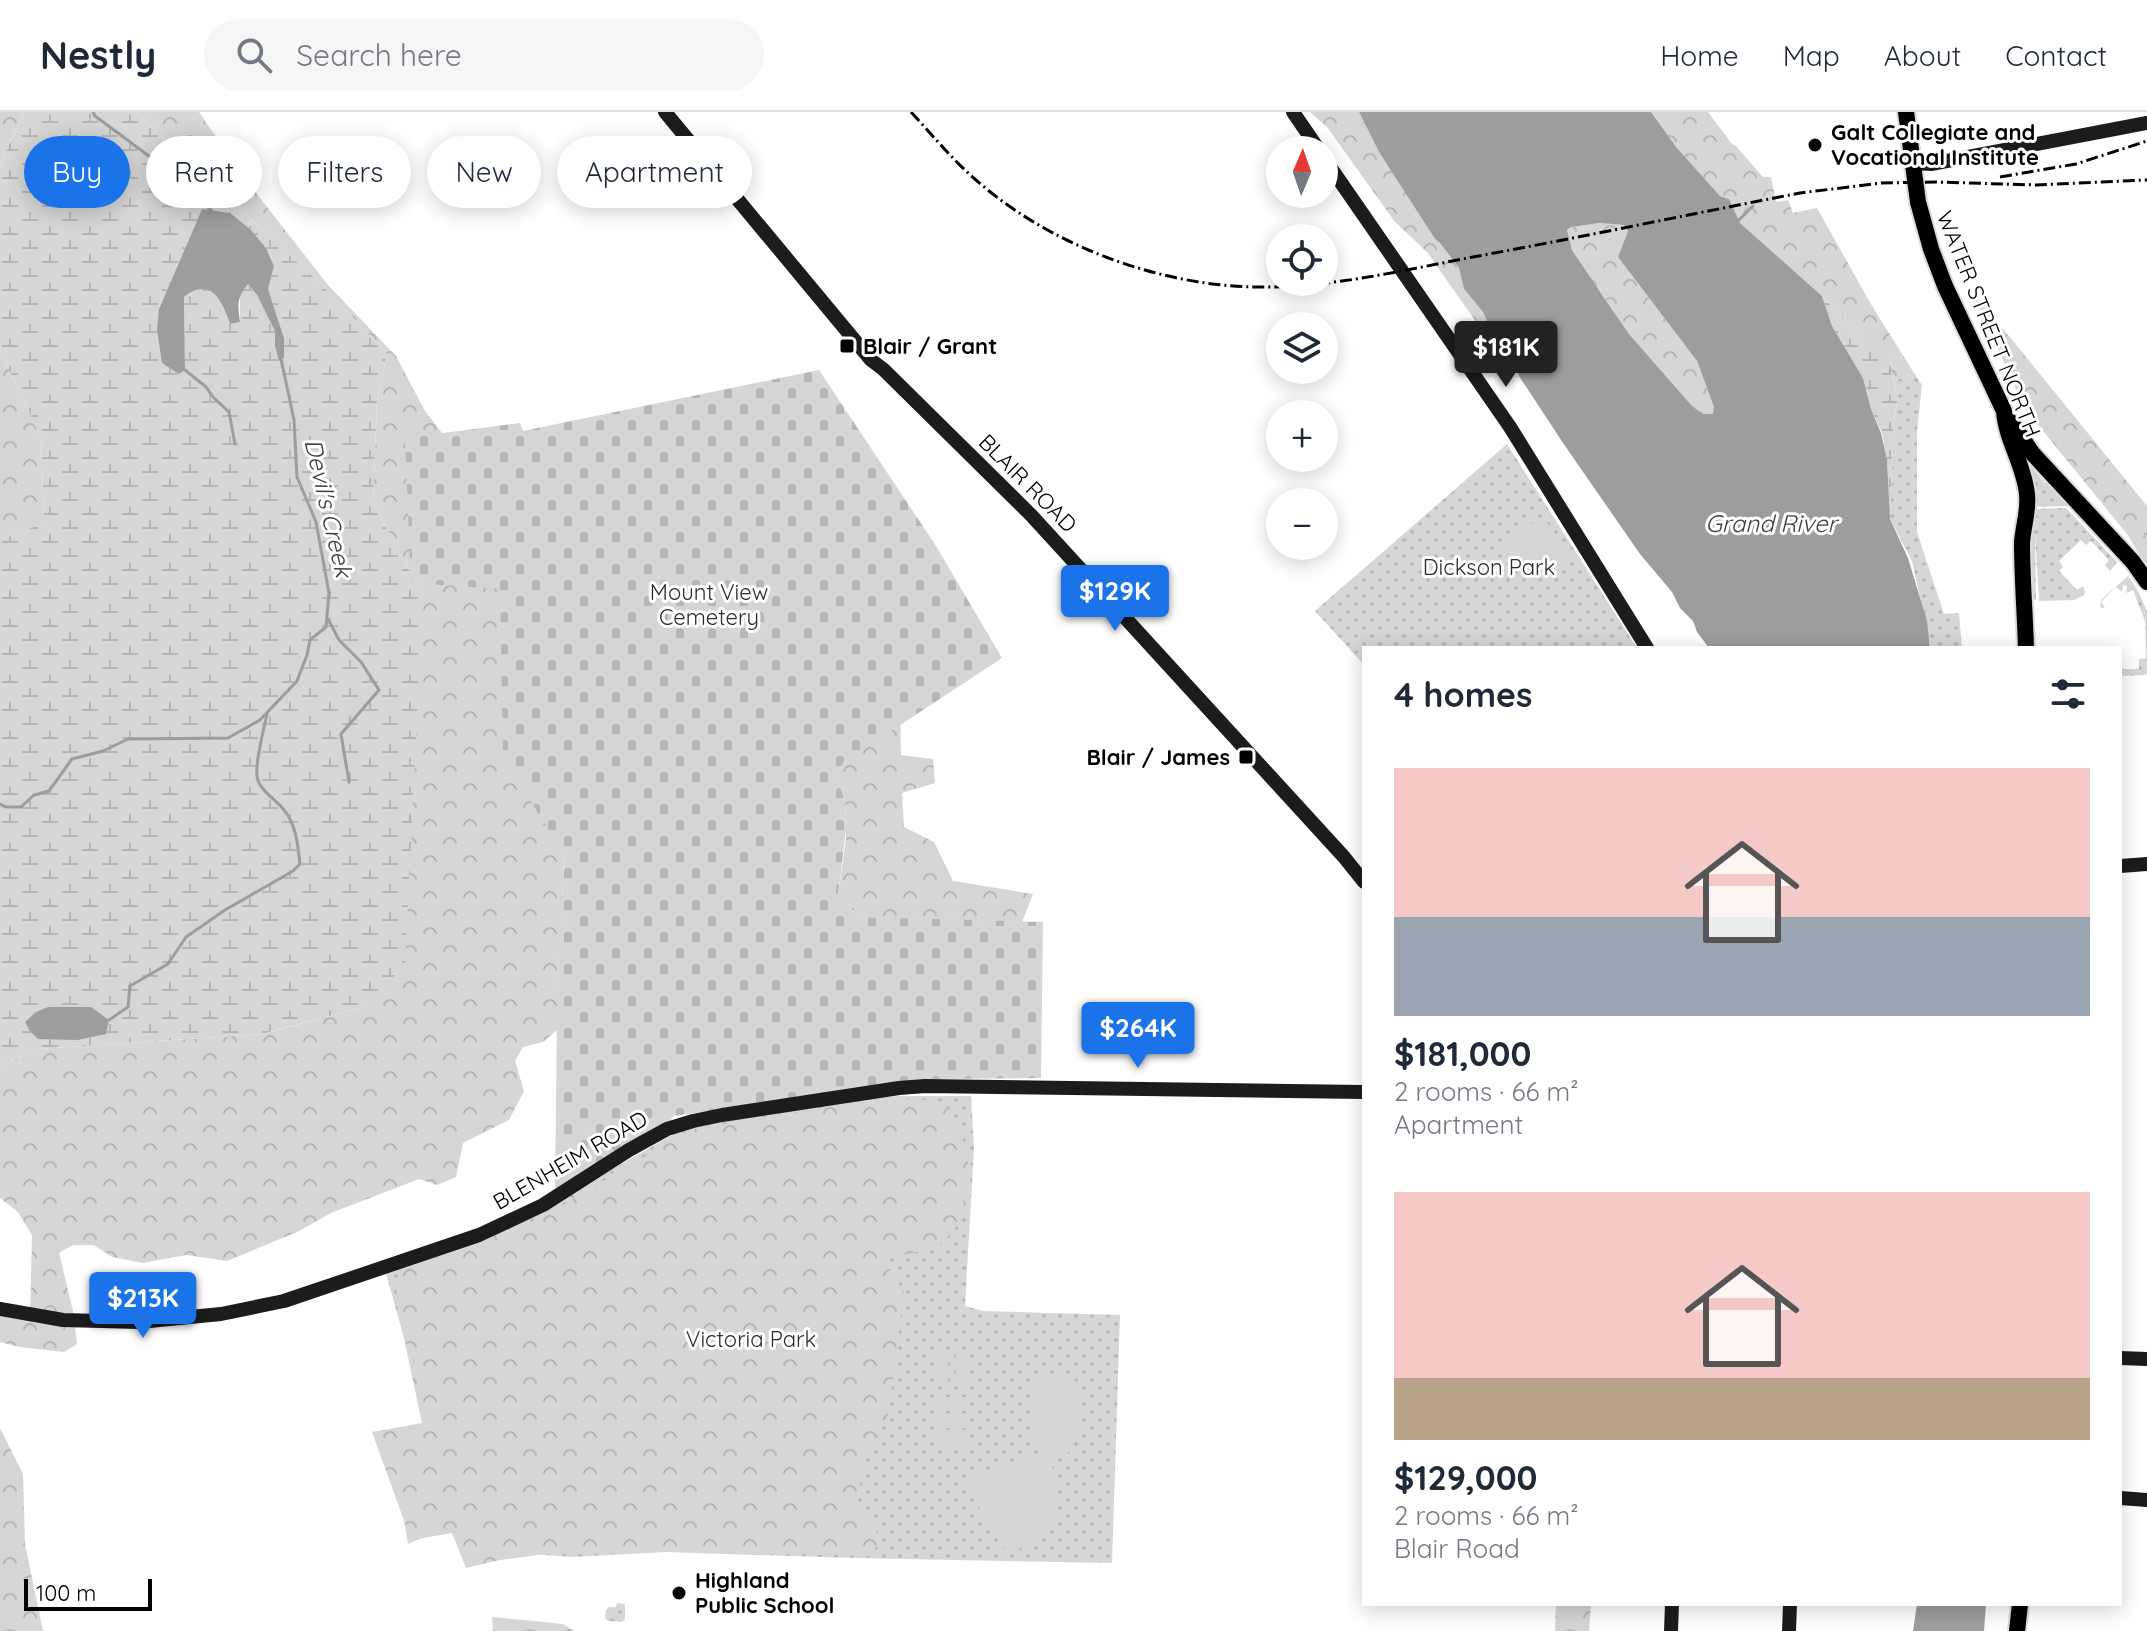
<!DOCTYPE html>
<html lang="en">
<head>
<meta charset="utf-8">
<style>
	:root { --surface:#fff; --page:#f6f6f7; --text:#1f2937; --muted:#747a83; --line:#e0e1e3; --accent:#1a73e8 }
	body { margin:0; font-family:Quicksand,sans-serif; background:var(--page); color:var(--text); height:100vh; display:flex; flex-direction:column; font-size:30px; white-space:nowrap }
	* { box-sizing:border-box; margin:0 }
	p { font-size:26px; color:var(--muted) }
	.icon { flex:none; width:44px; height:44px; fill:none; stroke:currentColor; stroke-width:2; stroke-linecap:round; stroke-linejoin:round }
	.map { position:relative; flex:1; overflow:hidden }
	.side { position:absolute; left:1362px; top:534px; width:760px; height:960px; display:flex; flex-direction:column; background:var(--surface); border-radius:0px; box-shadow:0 4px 20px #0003 }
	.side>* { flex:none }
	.guide { position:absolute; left:24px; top:24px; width:760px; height:72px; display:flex; gap:16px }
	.needle { width:52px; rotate:2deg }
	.fabs { position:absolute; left:1266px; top:24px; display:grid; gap:16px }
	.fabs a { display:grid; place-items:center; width:72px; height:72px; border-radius:50%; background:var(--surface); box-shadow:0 4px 20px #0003; font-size:40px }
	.scale { position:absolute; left:24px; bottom:20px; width:128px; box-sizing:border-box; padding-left:8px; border:4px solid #000; border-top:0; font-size:22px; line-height:28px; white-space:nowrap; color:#000; -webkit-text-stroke:6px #fff; paint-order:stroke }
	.price { position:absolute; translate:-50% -68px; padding:0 18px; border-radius:8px; background:var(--accent); color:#fff; font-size:26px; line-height:52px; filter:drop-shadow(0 2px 4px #0008) }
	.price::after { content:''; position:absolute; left:50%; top:48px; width:24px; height:18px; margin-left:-12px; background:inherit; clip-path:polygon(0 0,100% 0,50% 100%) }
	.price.current { background:#222; color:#fff }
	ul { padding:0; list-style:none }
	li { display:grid; align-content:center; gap:16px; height:424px; padding:0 32px }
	li span { display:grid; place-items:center; height:248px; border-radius:0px; color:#555 }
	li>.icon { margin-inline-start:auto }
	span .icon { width:144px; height:144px; fill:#fffc; stroke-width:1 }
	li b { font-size:34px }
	h2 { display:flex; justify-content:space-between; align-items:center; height:96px; padding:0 32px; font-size:34px }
	.tag { padding:0 28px; border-radius:36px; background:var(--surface); box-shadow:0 4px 20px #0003; font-size:28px; line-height:72px }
	.tag.current { background:var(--accent); color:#fff }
	header { display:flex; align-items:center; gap:48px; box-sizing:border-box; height:112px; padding:0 40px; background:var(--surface); border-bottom:2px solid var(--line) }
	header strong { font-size:38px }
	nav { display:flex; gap:44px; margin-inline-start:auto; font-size:28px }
	.search { width:560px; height:72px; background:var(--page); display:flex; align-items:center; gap:20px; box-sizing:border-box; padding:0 28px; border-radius:44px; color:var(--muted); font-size:30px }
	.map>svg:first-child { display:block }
</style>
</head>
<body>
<header>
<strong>Nestly</strong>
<div class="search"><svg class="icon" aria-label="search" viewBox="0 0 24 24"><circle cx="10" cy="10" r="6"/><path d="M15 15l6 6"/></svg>Search here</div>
<nav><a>Home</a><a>Map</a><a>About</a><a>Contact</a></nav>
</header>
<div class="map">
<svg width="2147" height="1519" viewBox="0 0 2147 1519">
	<defs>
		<pattern id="green-dots" width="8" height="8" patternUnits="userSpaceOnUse" patternTransform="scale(2)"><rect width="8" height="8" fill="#d6d6d6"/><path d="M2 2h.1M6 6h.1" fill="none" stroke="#b6b6b6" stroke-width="1.8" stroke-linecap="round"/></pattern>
		<pattern id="forest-crowns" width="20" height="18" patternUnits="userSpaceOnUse" patternTransform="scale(2)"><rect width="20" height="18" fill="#d6d6d6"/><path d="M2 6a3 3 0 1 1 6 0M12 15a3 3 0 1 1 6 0" fill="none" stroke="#b6b6b6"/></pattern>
		<pattern id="wetland-marsh" width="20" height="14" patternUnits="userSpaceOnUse" patternTransform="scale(2)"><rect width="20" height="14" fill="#d6d6d6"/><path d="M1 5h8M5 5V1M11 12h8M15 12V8" fill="none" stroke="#b6b6b6"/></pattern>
		<pattern id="cemetery-stones" width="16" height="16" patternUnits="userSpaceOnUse" patternTransform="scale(2)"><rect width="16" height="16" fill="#d6d6d6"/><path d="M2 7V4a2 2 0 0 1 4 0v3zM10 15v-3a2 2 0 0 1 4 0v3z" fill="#b6b6b6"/></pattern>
	</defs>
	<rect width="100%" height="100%" fill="#fff"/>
	<path fill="url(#green-dots)" d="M1914 261 1922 273 1917 320V420L1944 502 1959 501 1962 536H1931L1912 449 1890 407 1894 308 1898 286 1894 269Z
		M1507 332 1637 536H1364V553L1315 499Z
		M2025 347 2045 371H2048L2071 396 2065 394 2032 395Z
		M2066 396 2117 450 2110 459 2105 453 2109 448 2091 429 2086 433 2081 428 2059 449 2063 455 2059 459 2077 478 2083 474 2085 480 2084 483 2074 488 2039 489 2035 422 2036 488H2032L2030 422 2031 397Z
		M2128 464 2138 479 2147 499V562L2144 563 2120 564V557H2139V547L2146 546 2145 509 2133 478 2126 481 2127 474 2123 473 2122 480 2116 475 2101 490 2105 496H2101L2100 493 2101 488Z
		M900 984H971L974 1036 965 1194 983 1199 1120 1203 1112 1451 852 1446 667 1440 572 1445 480 1438 455 1412 408 1432 390 1323 424 1314 407 1236 383 1151 555 1090 686 1015 859 987Z
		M617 1491 625 1492V1507L622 1510 608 1509 605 1506 606 1498 609 1495H616Z"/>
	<path fill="url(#forest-crowns)" d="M0 0H24L0 53Z
		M136 0H199L242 63 328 173 396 244 425 299 442 321 500 477 564 744 557 918 543 930 523 935 515 949 524 979 509 1008 463 1031 456 1065 437 1073 419 1067 331 1101 297 1120 227 1149 186 1143 143 1151 112 1145 94 1133H73L59 1141 73 1199 77 1232 64 1240 20 1235 0 1230V1199L30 1206 32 1123 18 1100 0 1086V954L37 937 263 922 363 895 423 483 373 392 377 289 387 242 324 175Z
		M1310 0H1359L1379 40 1435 127 1440 131 1459 156 1464 177 1483 200 1490 215 1505 228V250L1497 257 1479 214 1436 153 1428 141 1395 110 1327 15Z
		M1651 0H1708L1732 32 1736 34 1763 65H1771L1776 90 1788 88 1793 101 1817 96 1872 194 1914 261 1894 269 1891 259 1892 248 1861 225 1822 184 1740 111 1729 87 1720 84 1677 36Z
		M1600 111 1624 113 1628 119 1618 145 1697 249 1714 295V302H1704L1693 295 1629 222 1609 193 1572 138 1567 119 1571 115Z
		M1970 176 2147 394V455L2127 422 2025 297Z
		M0 238 41 326 44 412 0 428Z
		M900 591 901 643 933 647 935 671 902 681 904 715 934 730 953 769 1033 782 1022 810 862 805 838 784 846 727 845 688 836 664 844 650Z
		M884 986 942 989 969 1040 963 1107 937 1137 882 1146 904 1179 888 1306 863 1345 858 1389 879 1424 873 1444 681 1438 583 1442 553 1441 500 1448 466 1456 452 1421 411 1428 372 1320 422 1311 394 1179 404 1153 533 1111 689 1018Z
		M0 1316 23 1362 25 1432 43 1519H0Z
		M1556 1492H1591L1589 1519H1555Z
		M492 1505 563 1512 574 1519H493Z"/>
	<path fill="url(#wetland-marsh)" fill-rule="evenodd" d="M24 0H136L324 175 387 242 377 289 373 392 423 483 405 853 363 895 262 922 37 937 0 954V428L44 411 41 326 0 238V53ZM202 97 251 118 266 136 274 154 268 177 284 226 275 234 276 219 257 183 248 172 240 182V210L230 212C221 189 212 163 184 185L185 258 159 197Z
		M1822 184 1861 225 1888 241 1892 248 1891 259 1898 286 1894 308 1890 407 1887 347 1882 321 1871 297 1863 266 1832 214Z"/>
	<path fill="url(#cemetery-stones)" d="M819 258 936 434 1002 546 844 650 836 664 845 688 846 718 838 783 863 805 1043 810 1041 966 934 967 674 1004 665 1015 555 1090 557 899 564 744 503 643 500 477 411 471 405 326 520 311 523 319Z"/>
	<path fill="#d6d6d6" d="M1543 405 1570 443 1544 465 1533 464 1515 457 1503 433 1516 420Z
		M934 1241H948V1272L934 1271Z
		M956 1241H970V1272H956Z
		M1063 1261C1069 1264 1074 1266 1078 1272 1083 1280 1079 1293 1079 1303 1078 1329 1075 1353 1042 1340L1058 1364V1398L1041 1425 1007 1443 968 1376 970 1366 1042 1340 1032 1326 1034 1274 1041 1266 1052 1262Z
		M938 1285H968V1299H937Z
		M937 1302 968 1303V1316H937Z
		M937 1320H968V1334H937Z"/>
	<path fill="#9d9d9d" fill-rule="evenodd" d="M1359 0H1651L1677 36 1720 84 1729 87 1740 111 1822 184 1832 214 1863 266 1871 297 1881 321 1887 347 1890 407 1908 446 1927 509 1930 536H1709L1697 520 1693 509 1680 496 1672 480 1640 442 1563 331 1519 264 1512 235 1490 215 1483 200 1464 177 1459 156 1440 131 1435 127 1379 40ZM1600 111 1624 113 1628 119 1618 145 1697 249 1714 295 1713 302H1704L1693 295 1629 222 1609 193 1572 138 1567 118 1571 115Z
		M202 97 230 101 251 118 266 136 274 154 268 177 284 226V246L279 249 275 234V219L257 183 248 172C236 186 238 194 240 210L230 212C222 189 211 164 184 185L185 258 179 262 162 251 157 217 159 197Z
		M48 895H91L109 908 106 922 78 928 38 927 30 919 25 910 36 900Z
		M1917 1492H1986L1984 1519H1913Z"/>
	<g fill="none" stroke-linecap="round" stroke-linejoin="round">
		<path stroke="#9d9d9d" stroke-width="3" d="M93 0 95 4 153 47 212 99
			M1739 108 1753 94
			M185 258 206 275 213 285 229 300 235 332
			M328 507 339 528 361 550 379 578 341 622 349 670
			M0 692 6 695H21L34 683 49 679 72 647 103 639 128 627 228 626 260 608 297 569 307 543 310 528 326 515 329 481 316 410 297 365 294 308 281 247
			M109 908 128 895 130 874 168 852 186 825 225 798 293 759 300 752C298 734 296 712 284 698 276 687 259 679 257 664 255 649 264 617 267 602"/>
		<defs>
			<path id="primary" d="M1906 0 1918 90 1931 137 1945 174 2004 299C2006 328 2024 352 2027 382 2029 399 2023 414 2022 431 2022 466 2025 501 2026 536
				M2011 310 2033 342 2133 450 2147 470
				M2017 1519 2020 1492"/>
		</defs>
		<use href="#primary" stroke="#dbdbdb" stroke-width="20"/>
		<path stroke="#1c1c1c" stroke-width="14" d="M665 0 871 248 883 257 1031 403 1344 745 1364 770
			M1293 0 1319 38
			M1324 46 1510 315 1647 536
			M1913 51 1931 52 2147 11
			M2120 754 2147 752
			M0 1197 63 1208 139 1210 221 1202 284 1189 479 1123 543 1093 629 1038 667 1017 693 1009 722 1003 899 976 925 974 1364 980
			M2120 1246 2147 1247
			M2120 1386 2147 1388
			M1671 1519 1672 1492
			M1789 1519 1790 1492"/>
		<use href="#primary" stroke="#000" stroke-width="16"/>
		<path stroke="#000" stroke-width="3" stroke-dasharray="12 4 2 4" stroke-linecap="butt" d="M911 0C935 26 956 52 983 74 1059 138 1170 177 1269 175 1338 174 1405 158 1473 145 1582 125 1691 102 1800 81L1881 71 1936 70 2036 73 2147 68
			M2000 65 2076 52 2147 29"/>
	</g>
	<g fill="#000" stroke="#fff" stroke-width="3">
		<circle cx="1815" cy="33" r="8"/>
		<rect x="839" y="226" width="16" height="16" rx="4"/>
		<rect x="1238" y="637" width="16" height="16" rx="4"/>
		<circle cx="679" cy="1481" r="8"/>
	</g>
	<g text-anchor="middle" stroke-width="6" stroke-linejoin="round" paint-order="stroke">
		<g font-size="22" font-weight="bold" fill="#000" stroke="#fff" text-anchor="start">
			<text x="1831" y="28">Galt Collegiate and<tspan x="1831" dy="25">Vocational Institute</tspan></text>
			<text x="863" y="242">Blair / Grant</text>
			<text x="1230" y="653" text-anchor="end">Blair / James</text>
			<text x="695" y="1476">Highland<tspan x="695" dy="25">Public School</tspan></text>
		</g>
		<g font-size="22" fill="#000" stroke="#fff">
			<text transform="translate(1989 212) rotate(68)" y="8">WATER STREET NORTH</text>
			<text transform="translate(1028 371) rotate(45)" y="8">BLAIR ROAD</text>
			<text transform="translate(570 1048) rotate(-30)" y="8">BLENHEIM ROAD</text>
		</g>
		<g font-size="22" fill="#2d2d2d" stroke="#fff">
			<text x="1489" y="463">Dickson Park</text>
			<text x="709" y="488">Mount View<tspan x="709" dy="25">Cemetery</tspan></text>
			<text x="751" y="1235">Victoria Park</text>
		</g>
		<g font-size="24" font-style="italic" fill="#3e3e3e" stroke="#fff">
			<text transform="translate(328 396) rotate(77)" y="8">Devil's Creek</text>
			<text x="1771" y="420">Grand River</text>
		</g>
	</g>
</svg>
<div class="fabs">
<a><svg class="needle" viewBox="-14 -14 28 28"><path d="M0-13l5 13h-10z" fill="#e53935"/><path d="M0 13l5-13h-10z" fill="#747a83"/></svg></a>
<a><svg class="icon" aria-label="locate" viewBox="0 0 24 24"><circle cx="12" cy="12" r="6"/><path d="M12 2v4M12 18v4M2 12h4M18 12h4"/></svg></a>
<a><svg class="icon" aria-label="layers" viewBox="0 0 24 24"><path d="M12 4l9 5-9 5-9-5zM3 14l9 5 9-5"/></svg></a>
<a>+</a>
<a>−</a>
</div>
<div class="scale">100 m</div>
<b class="price current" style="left:1506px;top:277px">$181K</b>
<b class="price" style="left:1115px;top:521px">$129K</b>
<b class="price" style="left:1138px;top:958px">$264K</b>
<b class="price" style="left:143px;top:1228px">$213K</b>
<div class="guide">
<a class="tag current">Buy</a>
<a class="tag">Rent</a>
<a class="tag">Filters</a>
<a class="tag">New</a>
<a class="tag">Apartment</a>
</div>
<section class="side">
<h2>4 homes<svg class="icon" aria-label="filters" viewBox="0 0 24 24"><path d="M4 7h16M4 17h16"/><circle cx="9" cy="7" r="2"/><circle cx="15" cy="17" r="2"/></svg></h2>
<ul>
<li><span style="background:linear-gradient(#f6c9c9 60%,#9aa5b1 0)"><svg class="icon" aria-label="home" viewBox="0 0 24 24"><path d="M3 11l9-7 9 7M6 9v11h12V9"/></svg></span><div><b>$181,000</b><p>2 rooms · 66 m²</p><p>Apartment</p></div></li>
<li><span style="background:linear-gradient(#f6c9c9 75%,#b9a48a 0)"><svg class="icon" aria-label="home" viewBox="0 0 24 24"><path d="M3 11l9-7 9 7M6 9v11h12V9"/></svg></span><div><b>$129,000</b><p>2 rooms · 66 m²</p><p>Blair Road</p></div></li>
</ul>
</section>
</div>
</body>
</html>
